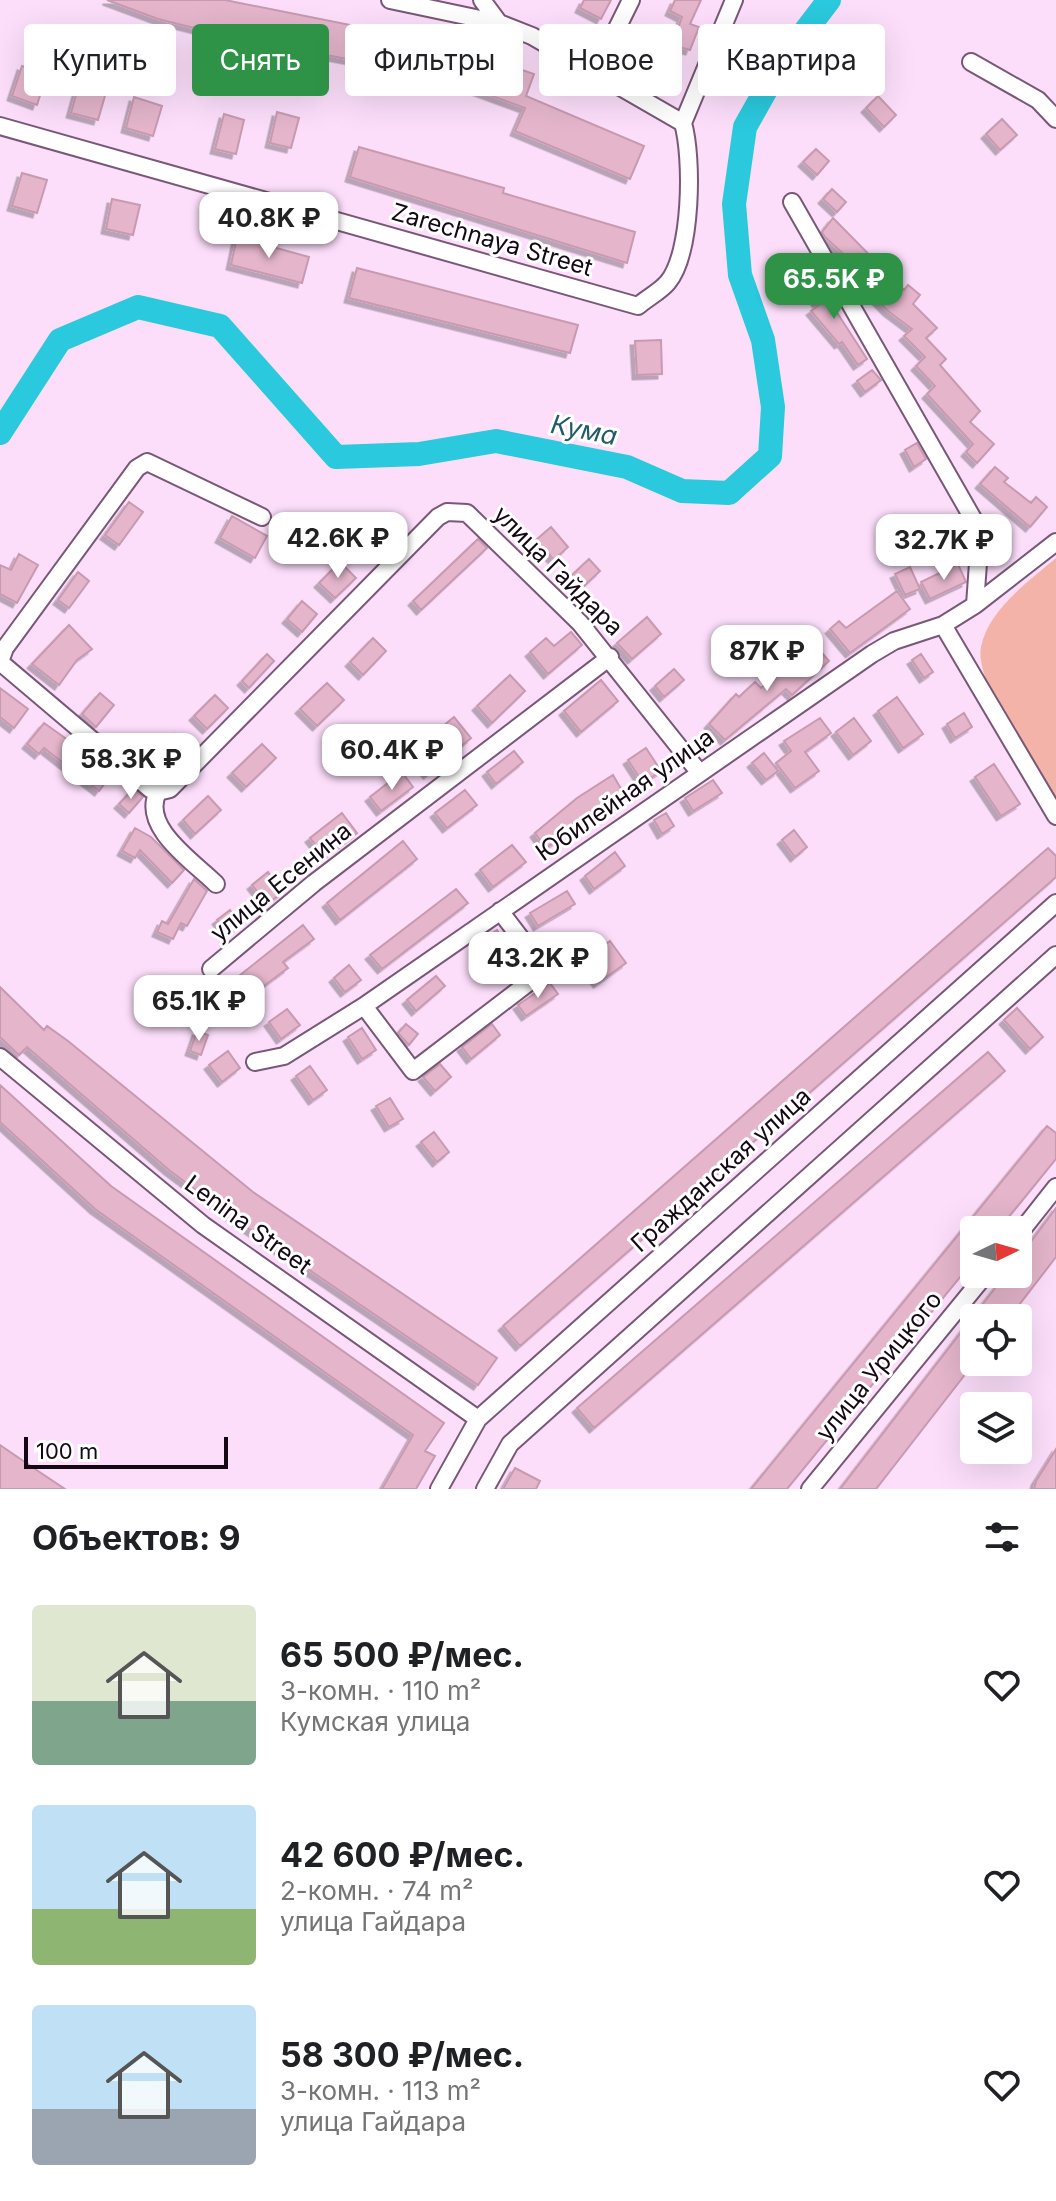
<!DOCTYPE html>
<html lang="ru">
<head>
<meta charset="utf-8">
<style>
	:root { --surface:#fff; --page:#f6f6f6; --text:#202124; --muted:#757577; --accent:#2f9347 }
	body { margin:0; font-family:Inter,sans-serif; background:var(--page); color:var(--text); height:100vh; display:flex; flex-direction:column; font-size:30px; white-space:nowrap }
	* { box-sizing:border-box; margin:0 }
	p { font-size:26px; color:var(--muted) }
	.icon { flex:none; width:44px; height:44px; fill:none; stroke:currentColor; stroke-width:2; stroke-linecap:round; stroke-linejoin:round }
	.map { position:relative; height:1489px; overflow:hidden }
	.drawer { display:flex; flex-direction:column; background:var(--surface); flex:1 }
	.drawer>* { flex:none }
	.hud { position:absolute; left:24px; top:24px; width:1008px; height:72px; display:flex; gap:16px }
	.needle { width:52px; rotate:85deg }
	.controls { position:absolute; left:960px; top:1216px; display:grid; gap:16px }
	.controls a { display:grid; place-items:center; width:72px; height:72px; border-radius:8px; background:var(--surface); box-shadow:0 8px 32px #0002; font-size:40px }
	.scale { position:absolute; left:24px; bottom:20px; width:204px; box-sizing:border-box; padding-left:8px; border:4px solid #140814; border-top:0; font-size:22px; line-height:28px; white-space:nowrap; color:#140814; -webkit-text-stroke:6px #fff; paint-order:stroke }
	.price { position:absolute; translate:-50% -68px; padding:0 18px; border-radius:16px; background:#fff; color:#222; font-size:26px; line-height:52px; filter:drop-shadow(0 2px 4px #0008) }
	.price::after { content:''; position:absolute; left:50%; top:48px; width:24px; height:18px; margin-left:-12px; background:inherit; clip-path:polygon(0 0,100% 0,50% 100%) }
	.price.on { background:var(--accent); color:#fff }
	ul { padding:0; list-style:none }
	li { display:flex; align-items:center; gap:24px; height:200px; padding:0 32px }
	li span { display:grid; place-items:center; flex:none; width:224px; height:160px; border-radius:8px; color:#555 }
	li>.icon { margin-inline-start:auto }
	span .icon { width:96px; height:96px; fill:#fffc; stroke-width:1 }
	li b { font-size:34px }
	h2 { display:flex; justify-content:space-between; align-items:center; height:96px; padding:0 32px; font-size:34px }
	.pill { padding:0 28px; border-radius:8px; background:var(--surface); box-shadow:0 8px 32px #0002; font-size:28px; line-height:72px }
	.pill.on { background:var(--accent); color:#fff }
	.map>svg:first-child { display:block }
</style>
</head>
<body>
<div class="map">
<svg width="1056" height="1489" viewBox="0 0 1056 1489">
	<defs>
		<filter id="shadow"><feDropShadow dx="-4.5" dy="4.5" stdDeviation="0" flood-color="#0004"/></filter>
	</defs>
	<rect width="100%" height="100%" fill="#fcdefa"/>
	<path fill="#f4b3a9" d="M1056 558V808C1037 774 974 683 981 647 988 610 1029 581 1056 558Z"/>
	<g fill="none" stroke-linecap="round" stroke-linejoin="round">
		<path stroke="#2ac9dd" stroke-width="24" d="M0 433 60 340 138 307 220 326 336 457 419 454 496 441 627 467 682 491 729 493 770 456 773 407 763 340 740 275 734 204 745 127 781 63 829 0"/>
	</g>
	<path fill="#e4b5cb" stroke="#c89ab0" stroke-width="2" filter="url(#shadow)" d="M107 0H225L450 45 534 74 526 96 644 146 630 179 515 131 525 108 465 86 390 67 230 37 158 19Z
		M584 0H611L601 19 580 8Z
		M675 0H701L690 24 699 27 690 50 672 45 682 17 670 11Z
		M22 66 47 74 37 105 12 96Z
		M80 81 107 89 98 120 71 113Z
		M878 96 896 115 884 127 866 108Z
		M134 97 162 106 153 136 126 128Z
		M277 112 299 118 291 148 270 143Z
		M224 114 244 120 236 154 215 149Z
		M1002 119 1017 135 1000 150 986 134Z
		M359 147 504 188 503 193 635 232 627 263 350 177Z
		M816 149 829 161 817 175 803 162Z
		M22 173 47 180 37 213 12 206Z
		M832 189 846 202 837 212 823 199Z
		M112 199 140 205 133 235 106 229Z
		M833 218 904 290 908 285 920 295 913 304 937 328 926 338 946 359 940 365 980 411 970 422 994 444 977 463 966 452 973 444 927 394 935 386 916 366 925 357 904 336 912 329 888 311 843 265 849 259 825 237 822 232Z
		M237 237 309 257 302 283 231 265Z
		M357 268 578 325 570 353 349 298Z
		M814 277 867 359 858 365 842 342 839 344 811 311 819 305 804 284Z
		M661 340 662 374 637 375 635 341Z
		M872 370 881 380 865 392 857 381Z
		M917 443 926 459 914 467 905 450Z
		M995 467 1008 478 1004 482 1031 503 1036 497 1047 507 1030 527 980 484Z
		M129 502 143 512 119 545 105 535Z
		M232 516 267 536 255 558 220 538Z
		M551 527 568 547 554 560 536 540Z
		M963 531 967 542 950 548 946 537Z
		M478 539 487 548 421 610 413 601Z
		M19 554 38 565 17 603 0 594V565L11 570Z
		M589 559 600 571 582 588 571 576Z
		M340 562 356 578 335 598 319 583Z
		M958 564 966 582 930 599 921 582Z
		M910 567 920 589 905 595 895 574Z
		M78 572 89 581 69 608 58 600Z
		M897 591 910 609 850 653 830 629 839 621 846 628Z
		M302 601 317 614 302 632 287 619Z
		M647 617 661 634 632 659 617 643Z
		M69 625 92 649 77 660 59 685 32 664Z
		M571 632 582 645 548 674 530 652 546 638 554 646Z
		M373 638 386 651 363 675 350 662Z
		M815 645 829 661 792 695 786 689 725 740 709 724 736 694 739 697 755 682 761 688Z
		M267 654 274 661 249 688 242 681Z
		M921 654 933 672 924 678 912 660Z
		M674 669 684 680 664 697 655 686Z
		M510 675 525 691 492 723 477 706Z
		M601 680 618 701 581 732 564 711Z
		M327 683 344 700 317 726 300 709Z
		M0 688 28 709 14 728 0 717Z
		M100 693 114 705 96 727 82 714Z
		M215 695 228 708 207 729 194 716Z
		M897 697 923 734 903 748 878 711Z
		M964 713 972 727 955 738 947 724Z
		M454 717 471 738 428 774 415 758 440 737 436 732Z
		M820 718 831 733 805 752 819 771 795 788 776 763 791 751 784 741Z
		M854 718 871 741 853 755 836 732Z
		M44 723 113 772 99 791 44 748 39 754 27 744Z
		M175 734 189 748 169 769 155 756Z
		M262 744 276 758 246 787 232 773Z
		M646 748 661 771 643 783 628 760Z
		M514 751 523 762 496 784 487 772Z
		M764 753 778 771 766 780 752 763Z
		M994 764 1020 804 1001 816 975 777Z
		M402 772 413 787 381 811 370 797Z
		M613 775 624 794 546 848 535 833 577 798Z
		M713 780 722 793 693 811 685 798Z
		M133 789 143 797 129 813 119 804Z
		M465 790 477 805 447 828 435 813Z
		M208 796 221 810 195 834 183 820Z
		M342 813 357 833 325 857 310 838Z
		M666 813 674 826 662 834 654 820Z
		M135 828 151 837 184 870 172 883 140 850 135 858 122 851Z
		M794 830 807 847 795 857 782 840Z
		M403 841 417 859 340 920 327 903Z
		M512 845 526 862 493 887 480 870Z
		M1048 848 1056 856V877L520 1346 503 1326Z
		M615 852 625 866 594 889 585 876Z
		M268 872 283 892 267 904 252 885Z
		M194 879 207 891 187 926 181 923 173 939 157 932 162 921 168 924Z
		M456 889 468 903 382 969 370 955Z
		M567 891 575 904 538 926 530 913Z
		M230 910 240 925 227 934 217 920Z
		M303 925 314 939 283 962 288 968 253 994 239 976Z
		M497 930 509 949 487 963 475 945Z
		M610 941 626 963 598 983 582 961Z
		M349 965 361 980 345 992 334 978Z
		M436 976 445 986 416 1011 407 1000Z
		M550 983 558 994 526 1016 518 1005Z
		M0 987 44 1030 47 1026 68 1041 253 1192 497 1358 478 1385 236 1220 169 1170 27 1047 19 1055 0 1037Z
		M220 989 236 1006 223 1018 207 1001Z
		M1017 1008 1043 1037 1030 1049 1004 1020Z
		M287 1009 300 1025 281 1039 269 1022Z
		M406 1024 418 1034 409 1045 398 1033Z
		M492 1024 500 1035 471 1059 462 1047Z
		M362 1028 376 1050 362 1059 348 1037Z
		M197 1031 208 1035 201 1055 190 1051Z
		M228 1051 240 1068 222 1082 209 1065Z
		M988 1052 1005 1071 594 1428 577 1408Z
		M440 1064 451 1077 435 1091 423 1077Z
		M310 1066 327 1090 313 1100 296 1076Z
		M0 1085 111 1186 444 1423 425 1451 435 1456 416 1489H382L413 1435 95 1209 0 1122Z
		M390 1098 403 1119 389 1127 376 1106Z
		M1047 1126 1056 1133V1159L1021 1202 998 1230H974V1260L787 1489H751Z
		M434 1132 449 1152 437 1162 421 1142Z
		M1056 1208V1257L1009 1318H974V1363L876 1489H840L1006 1274H1018V1259Z
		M0 1445 41 1473 65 1489H0Z
		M1056 1449V1489H1034L1036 1481Z
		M515 1468 540 1481 536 1489H503Z"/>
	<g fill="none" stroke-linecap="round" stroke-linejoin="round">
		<defs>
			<path id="minor" d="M390 0 499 23 532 36 683 123
				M482 0 499 23
				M971 62 1038 100 1056 119
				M595 73 631 0
				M683 123 734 0
				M0 126 638 306C647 298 661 291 668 282 692 253 693 158 683 123
				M792 202 976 524 979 549 975 605 1056 542
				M262 517 147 462 137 468 5 648 0 662 150 789 158 792 170 789 438 517 447 512 467 513 580 623 699 772
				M943 625 1056 816
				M158 792C140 827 194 862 216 884
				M211 969 314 883 610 657
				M364 1006 413 1071 545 970 500 911
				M0 1057 203 1225 478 1419
				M255 1062 284 1056 364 1006 872 654 894 641 943 625 975 605
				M1018 1235 1056 1187
				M439 1489 478 1419 1056 903
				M485 1489 510 1444 1056 955
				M810 1489 986 1274"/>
		</defs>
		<use href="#minor" stroke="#785876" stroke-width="20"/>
		<use href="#minor" stroke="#fff" stroke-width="16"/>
	</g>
	<g text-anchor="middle" stroke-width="6" stroke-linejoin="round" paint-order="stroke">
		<g font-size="24" fill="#140814" stroke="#fff">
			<text transform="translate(492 240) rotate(16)" y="8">Zarechnaya Street</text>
			<text transform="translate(558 571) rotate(45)" y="8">улица Гайдара</text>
			<text transform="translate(625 795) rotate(-35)" y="8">Юбилейная улица</text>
			<text transform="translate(281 882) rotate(-39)" y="8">улица Есенина</text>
			<text transform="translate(721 1170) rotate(-42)" y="8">Гражданская улица</text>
			<text transform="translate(248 1225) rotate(36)" y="8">Lenina Street</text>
			<text transform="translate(879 1366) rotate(-51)" y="8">улица Урицкого</text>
		</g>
		<g font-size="26" font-style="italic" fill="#205c65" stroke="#fff">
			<text transform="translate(584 430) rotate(11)" y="9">Кума</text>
		</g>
	</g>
</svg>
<div class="controls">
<a><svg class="needle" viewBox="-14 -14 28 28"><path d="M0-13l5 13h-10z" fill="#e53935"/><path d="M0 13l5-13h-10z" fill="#757577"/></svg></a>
<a><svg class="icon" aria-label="locate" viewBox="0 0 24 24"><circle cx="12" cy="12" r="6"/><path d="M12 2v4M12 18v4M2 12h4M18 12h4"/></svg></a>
<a><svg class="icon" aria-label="layers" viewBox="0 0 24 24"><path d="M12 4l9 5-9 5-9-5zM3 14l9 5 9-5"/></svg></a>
</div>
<div class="scale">100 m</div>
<b class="price" style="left:269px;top:260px">40.8K ₽</b>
<b class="price on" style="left:834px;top:321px">65.5K ₽</b>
<b class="price" style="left:338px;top:580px">42.6K ₽</b>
<b class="price" style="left:944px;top:582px">32.7K ₽</b>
<b class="price" style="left:767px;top:693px">87K ₽</b>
<b class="price" style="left:392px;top:792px">60.4K ₽</b>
<b class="price" style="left:131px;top:801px">58.3K ₽</b>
<b class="price" style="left:538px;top:1000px">43.2K ₽</b>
<b class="price" style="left:199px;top:1043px">65.1K ₽</b>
<div class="hud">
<a class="pill">Купить</a>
<a class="pill on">Снять</a>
<a class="pill">Фильтры</a>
<a class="pill">Новое</a>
<a class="pill">Квартира</a>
</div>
</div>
<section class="drawer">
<h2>Объектов: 9<svg class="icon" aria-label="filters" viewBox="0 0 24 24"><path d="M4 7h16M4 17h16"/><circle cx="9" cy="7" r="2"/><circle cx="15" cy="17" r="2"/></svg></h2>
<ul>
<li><span style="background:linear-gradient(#dfe7d0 60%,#7fa58c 0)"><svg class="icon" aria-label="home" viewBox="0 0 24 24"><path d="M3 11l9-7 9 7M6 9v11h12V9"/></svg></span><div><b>65 500 ₽/мес.</b><p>3-комн. · 110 m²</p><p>Кумская улица</p></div><svg class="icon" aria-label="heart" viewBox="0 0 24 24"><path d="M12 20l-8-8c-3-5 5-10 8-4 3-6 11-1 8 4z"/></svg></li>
<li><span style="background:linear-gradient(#bfe0f5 65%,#8fb573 0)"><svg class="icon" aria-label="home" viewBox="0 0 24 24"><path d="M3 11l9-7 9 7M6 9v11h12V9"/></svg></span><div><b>42 600 ₽/мес.</b><p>2-комн. · 74 m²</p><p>улица Гайдара</p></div><svg class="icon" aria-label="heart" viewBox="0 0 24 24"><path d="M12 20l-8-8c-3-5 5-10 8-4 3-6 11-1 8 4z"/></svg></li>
<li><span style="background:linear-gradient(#bfe0f5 65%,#9aa5b1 0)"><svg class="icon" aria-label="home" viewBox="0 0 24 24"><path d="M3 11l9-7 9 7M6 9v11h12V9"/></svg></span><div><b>58 300 ₽/мес.</b><p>3-комн. · 113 m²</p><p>улица Гайдара</p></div><svg class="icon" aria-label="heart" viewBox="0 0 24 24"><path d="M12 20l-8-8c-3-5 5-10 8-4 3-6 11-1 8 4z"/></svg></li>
</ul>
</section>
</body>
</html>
